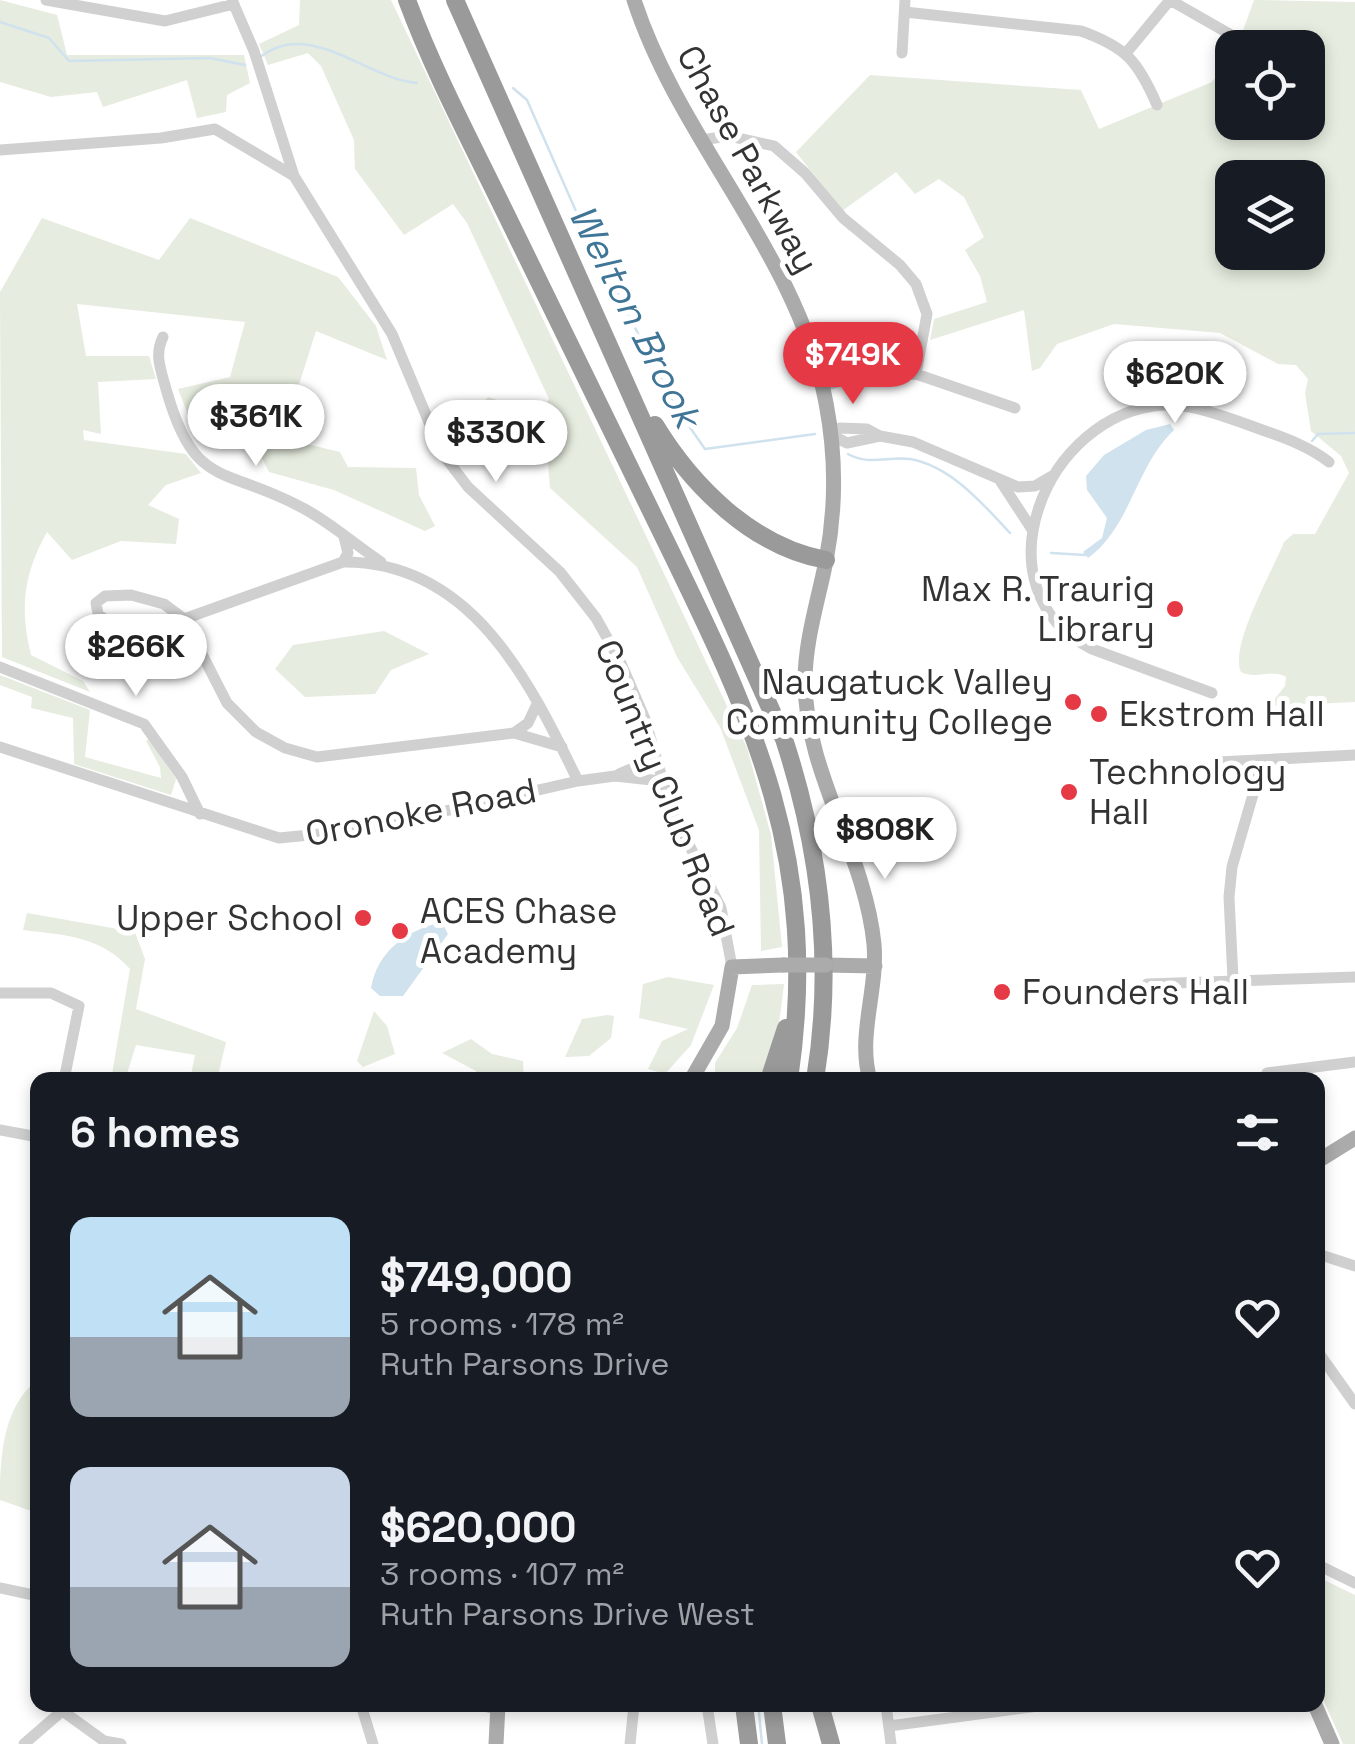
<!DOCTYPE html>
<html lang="en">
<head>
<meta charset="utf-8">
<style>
	:root { --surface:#171b24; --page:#20242c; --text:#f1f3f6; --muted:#9ea1a6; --accent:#e63946 }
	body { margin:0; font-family:"Space Grotesk",sans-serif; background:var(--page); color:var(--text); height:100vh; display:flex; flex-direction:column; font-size:38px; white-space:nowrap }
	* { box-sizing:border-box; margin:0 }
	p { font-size:32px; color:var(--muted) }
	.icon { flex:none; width:55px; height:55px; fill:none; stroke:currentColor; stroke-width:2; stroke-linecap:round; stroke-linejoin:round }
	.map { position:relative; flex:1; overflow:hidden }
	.drawer { position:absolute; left:30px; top:1072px; width:1295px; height:640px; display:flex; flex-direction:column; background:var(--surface); border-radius:20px; box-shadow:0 5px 15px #0003 }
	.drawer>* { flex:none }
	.fabs { position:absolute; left:1215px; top:30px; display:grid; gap:20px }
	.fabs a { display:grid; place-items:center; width:110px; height:110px; border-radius:20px; background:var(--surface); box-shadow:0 5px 15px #0003; font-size:50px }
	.price { position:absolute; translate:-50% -85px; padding:0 22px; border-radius:35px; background:#fff; color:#222; font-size:32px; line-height:65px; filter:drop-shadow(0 2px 5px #0008) }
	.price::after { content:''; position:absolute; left:50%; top:60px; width:30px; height:22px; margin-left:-15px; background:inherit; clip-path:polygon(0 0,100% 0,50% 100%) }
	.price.selected { background:var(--accent); color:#fff }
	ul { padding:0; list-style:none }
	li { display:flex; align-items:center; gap:30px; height:250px; padding:0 40px }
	li span { display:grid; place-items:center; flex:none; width:280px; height:200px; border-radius:20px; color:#555 }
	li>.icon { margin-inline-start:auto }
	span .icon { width:120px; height:120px; fill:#fffc; stroke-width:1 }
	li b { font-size:42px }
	h2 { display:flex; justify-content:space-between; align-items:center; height:120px; padding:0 40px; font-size:42px }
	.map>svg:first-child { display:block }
</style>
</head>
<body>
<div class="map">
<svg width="1355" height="1744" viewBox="0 0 1355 1744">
	<rect width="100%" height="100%" fill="#fff"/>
	<path fill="#e6ecdf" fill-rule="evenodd" d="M0 0 57 15 67 55H244L250 83 227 95 226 112 197 118 187 80 103 107 97 92 51 97 0 82Z
		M300 0H391L747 748 771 835 782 947 761 951 759 830 720 727 677 657 637 567 550 488 547 451 476 413 488 397 539 414 549 399 467 223 453 204 404 235 355 169 354 140 321 66 308 53 268 65 259 44 299 25Z
		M1254 0 1355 2V702L1269 706 1285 686 1286 677C1271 668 1257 680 1241 672 1229 646 1273 570 1284 542L1293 534H1315L1349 473 1341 456 1311 431 1305 393 1308 379 1296 365 1278 364 1220 333 1114 324 1057 344 1040 368 1032 371 1024 310 930 340 934 319 987 302 980 276 965 250 984 237 964 197 939 179 915 194 896 172 842 211 796 152 870 75 1081 90 1099 129 1212 82 1232 53V122H1308V48L1237 47ZM1232 178H1308V252H1232Z
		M42 218 159 260 190 218 338 277 376 326 387 360 316 331 282 438 340 452 348 467 416 468 419 495 435 526 425 531 334 490 269 472 235 405 189 417 178 389 230 377 245 322 77 304 86 356H149L156 379 98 382 101 434 83 430 84 440 186 454 201 473 166 485 148 505 179 519 176 544 121 541 72 560 47 532C24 573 19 608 31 655L83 681 90 692 2 657 0 292Z
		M384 631 429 654 391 670 375 694 305 697 275 669 293 645Z
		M0 675 90 710 85 757 161 778 160 767 146 741 149 739 176 779 171 795 74 764 73 718 31 708 32 697 0 685Z
		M27 913 135 932 145 959 136 1009 226 1042 217 1080H190L195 1055 136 1045 125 1080H111L130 969C101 936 64 935 23 930Z
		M668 977 714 985 691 1045 665 1074 648 1069 662 1041 688 1029 639 1018 643 984Z
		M784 984C780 1016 778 1055 755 1080H715V1063L737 1028 752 985Z
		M374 1011 387 1026 395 1054 363 1067 357 1061Z
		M607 1015 614 1016 611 1038 589 1056 565 1057 582 1019Z
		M471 1039 492 1054 523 1061 524 1080H474L476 1071 442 1053Z
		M37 1380V1513L0 1500C0 1459 2 1408 37 1380Z
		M1318 1577 1355 1595V1744H1343L1318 1688Z"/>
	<path fill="#cfe2ee" d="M1170 424 1174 430C1135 467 1131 527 1088 558L1083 552 1102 538 1107 518 1087 490 1086 476 1104 455 1146 430Z
		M442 922 448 934 403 996H380L371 988C377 952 406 930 442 922Z"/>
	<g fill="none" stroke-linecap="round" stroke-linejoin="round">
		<path stroke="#cfe2ee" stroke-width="2.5" d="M0 22 49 38 69 61 210 58 245 65
			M260 57C310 18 367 79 417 83
			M513 88 527 100 579 218 675 406 705 449 815 434
			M1312 441 1318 434 1355 433
			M848 454C869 466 888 456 910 459 951 466 983 504 1010 533
			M1051 553 1085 555
			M759 1713 762 1744"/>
		<path stroke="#d0d0d0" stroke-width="11" d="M46 0 165 21 234 4
			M232 0 254 51 294 176 392 334 442 453 468 487 560 572 596 618 620 661 645 719 671 809 721 908 732 967
			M1170 0 1240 40
			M905 12 1081 31C1126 47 1138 61 1157 105
			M1127 52 1170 0
			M902 53 905 0
			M701 140 729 136 774 146 805 173 843 218 900 265 916 284 927 314 916 374
			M0 150 161 138 215 129 294 176
			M163 337C154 355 161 370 166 389 194 488 221 466 297 505 326 519 353 543 381 562
			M823 386 851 378 916 374 1015 408
			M880 436 847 443 831 435 840 428 867 429 880 436 913 442 1018 487 1035 486 1052 476
			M1001 482 1033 531
			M344 537 348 553 343 562 184 619C158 630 120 634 98 614L96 603 105 596 131 595 164 604 184 619 227 703 256 732 285 748 317 757 514 733 528 723 537 704
			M343 562C471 561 529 680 578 781
			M0 667 144 724 182 777 200 814
			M1212 693 1092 649C974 591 1044 412 1164 405 1193 404 1219 415 1246 424 1275 435 1305 443 1329 462
			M514 733 562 747
			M0 747 279 838 361 830 578 781 615 776 661 781
			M1219 762 1355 755
			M619 774 656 758
			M1233 979 1229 897 1232 867 1263 760
			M1147 984 1355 977
			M0 993H51L79 1006 64 1080
			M1267 1073 1355 1062
			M0 1130 38 1137
			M1318 1254 1355 1266
			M1318 1352 1355 1404
			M1318 1565 1355 1583
			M0 1588 38 1596
			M361 1705 373 1744
			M481 1705 498 1710
			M707 1705 713 1744
			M886 1705 891 1744
			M64 1712 104 1741 121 1744
			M889 1726 1046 1705
			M24 1744 69 1705
			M630 1744 634 1705"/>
		<path stroke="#ababab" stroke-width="15" d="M634 0C680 142 798 254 826 403 836 455 836 509 826 561 818 601 805 641 805 681 805 773 865 853 874 944 878 990 857 1036 870 1080
			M826 965 875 966
			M691 1080 722 1026 732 967 784 965
			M1318 1161 1355 1138
			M1315 1705 1332 1744
			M496 1744 498 1705"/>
		<path stroke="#9a9a9a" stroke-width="18" d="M407 0C434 73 471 142 505 212 554 312 603 412 651 511 748 710 823 850 789 1080
			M455 0 784 739C820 849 834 965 815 1080
			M655 425C692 486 753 547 826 560
			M769 1080 786 1028
			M744 1705 749 1744
			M772 1705 777 1744
			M820 1705 831 1744"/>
		<path stroke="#ababab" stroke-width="15" d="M784 965H826"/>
	</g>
	<g fill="#e63946" stroke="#fff" stroke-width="4">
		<circle cx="1175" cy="609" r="10"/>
		<circle cx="1073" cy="702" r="10"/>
		<circle cx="1099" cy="714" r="10"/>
		<circle cx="1069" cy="792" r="10"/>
		<circle cx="363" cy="918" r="10"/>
		<circle cx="400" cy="931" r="10"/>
		<circle cx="1002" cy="992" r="10"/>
	</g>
	<g text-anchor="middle" stroke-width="10" stroke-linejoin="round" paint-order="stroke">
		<g font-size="35" fill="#333" stroke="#fff">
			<text transform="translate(748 159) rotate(61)" y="12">Chase Parkway</text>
			<text transform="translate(665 788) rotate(68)" y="12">Country Club Road</text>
			<text transform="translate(421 812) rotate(-11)" y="12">Oronoke Road</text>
		</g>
		<g font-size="35" fill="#333" stroke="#fff" text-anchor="start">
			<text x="1155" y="601" text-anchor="end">Max R. Traurig<tspan x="1155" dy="40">Library</tspan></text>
			<text x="1053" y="694" text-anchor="end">Naugatuck Valley<tspan x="1053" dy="40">Community College</tspan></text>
			<text x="1119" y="726">Ekstrom Hall</text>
			<text x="1089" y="784">Technology<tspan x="1089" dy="40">Hall</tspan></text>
			<text x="420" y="923">ACES Chase<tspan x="420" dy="40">Academy</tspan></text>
			<text x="343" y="930" text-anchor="end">Upper School</text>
			<text x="1022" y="1004">Founders Hall</text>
		</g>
		<g font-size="38" font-style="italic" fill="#3f7597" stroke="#fff">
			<text transform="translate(635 316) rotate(63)" y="13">Welton Brook</text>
		</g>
	</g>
</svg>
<div class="fabs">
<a><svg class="icon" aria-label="locate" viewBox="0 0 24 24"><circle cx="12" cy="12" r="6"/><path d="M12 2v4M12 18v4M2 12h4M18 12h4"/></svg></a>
<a><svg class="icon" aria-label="layers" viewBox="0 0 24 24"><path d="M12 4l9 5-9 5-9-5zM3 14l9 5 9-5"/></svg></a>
</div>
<b class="price selected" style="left:853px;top:407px">$749K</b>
<b class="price" style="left:1175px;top:426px">$620K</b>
<b class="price" style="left:256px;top:469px">$361K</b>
<b class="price" style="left:496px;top:485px">$330K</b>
<b class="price" style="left:136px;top:699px">$266K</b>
<b class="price" style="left:885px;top:882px">$808K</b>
<section class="drawer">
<h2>6 homes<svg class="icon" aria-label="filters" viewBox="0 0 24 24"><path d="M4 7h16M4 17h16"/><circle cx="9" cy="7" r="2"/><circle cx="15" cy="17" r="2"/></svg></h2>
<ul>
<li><span style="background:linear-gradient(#bfe0f5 60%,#9aa5b1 0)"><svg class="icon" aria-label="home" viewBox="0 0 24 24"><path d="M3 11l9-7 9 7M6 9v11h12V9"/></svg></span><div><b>$749,000</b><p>5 rooms · 178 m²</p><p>Ruth Parsons Drive</p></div><svg class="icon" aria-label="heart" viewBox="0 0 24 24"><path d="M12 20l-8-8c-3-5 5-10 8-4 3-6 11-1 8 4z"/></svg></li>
<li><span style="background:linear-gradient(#c9d6e8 60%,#9aa5b1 0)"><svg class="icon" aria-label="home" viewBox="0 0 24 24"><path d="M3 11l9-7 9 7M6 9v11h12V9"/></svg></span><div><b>$620,000</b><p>3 rooms · 107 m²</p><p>Ruth Parsons Drive West</p></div><svg class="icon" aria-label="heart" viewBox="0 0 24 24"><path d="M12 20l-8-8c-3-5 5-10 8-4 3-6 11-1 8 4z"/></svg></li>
</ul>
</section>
</div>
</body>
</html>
